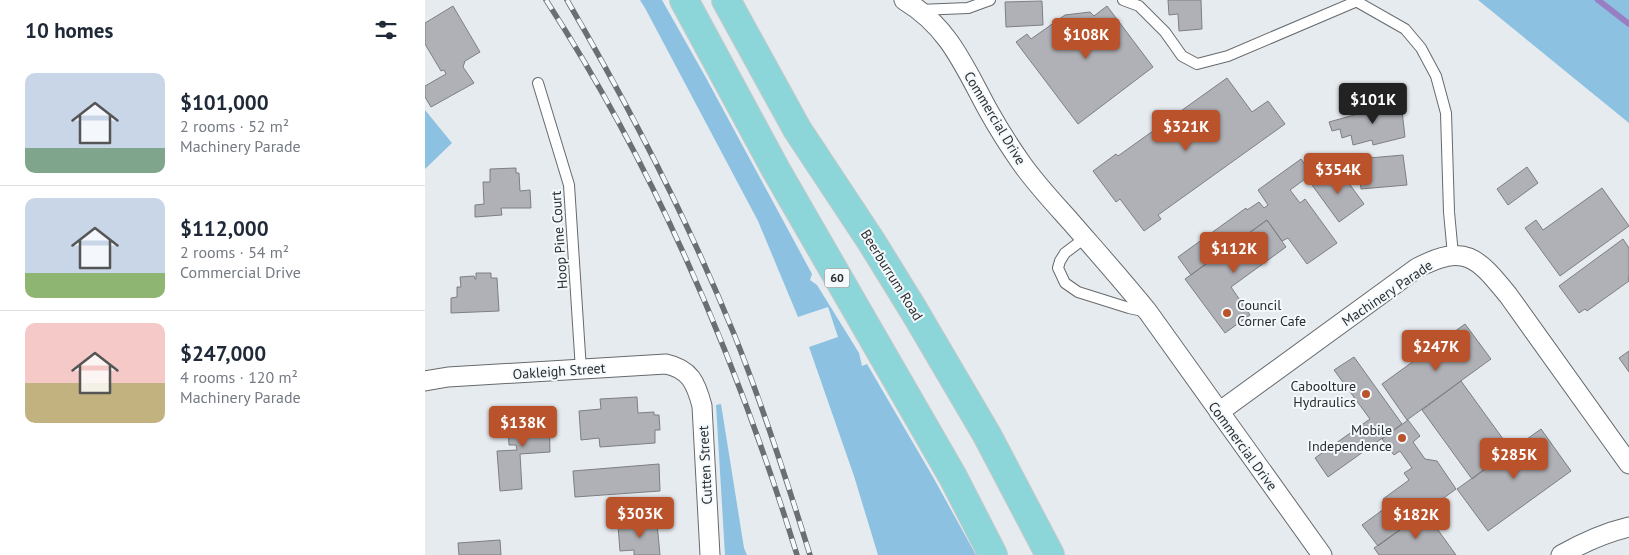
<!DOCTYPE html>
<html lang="en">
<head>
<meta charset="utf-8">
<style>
	:root { --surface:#fff; --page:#f6f6f7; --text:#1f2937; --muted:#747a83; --line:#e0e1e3; --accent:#ba522b }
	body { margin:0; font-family:"PT Sans",sans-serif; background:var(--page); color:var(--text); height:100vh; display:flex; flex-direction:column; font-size:19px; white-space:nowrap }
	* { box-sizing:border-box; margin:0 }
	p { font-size:16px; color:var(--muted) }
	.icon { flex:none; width:28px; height:28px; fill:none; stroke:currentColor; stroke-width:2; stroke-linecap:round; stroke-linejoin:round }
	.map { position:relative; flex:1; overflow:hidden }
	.panel { display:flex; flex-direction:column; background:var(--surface); width:425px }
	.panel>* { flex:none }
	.price { position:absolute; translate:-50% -42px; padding:0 11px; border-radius:5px; background:var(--accent); color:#fff; font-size:16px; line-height:32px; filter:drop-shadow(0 1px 2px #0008) }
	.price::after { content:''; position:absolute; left:50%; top:30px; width:15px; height:11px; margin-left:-8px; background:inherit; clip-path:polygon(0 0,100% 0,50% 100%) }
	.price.active { background:#222; color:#fff }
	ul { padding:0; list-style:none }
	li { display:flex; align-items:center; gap:15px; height:125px; padding:0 25px }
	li+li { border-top:1px solid var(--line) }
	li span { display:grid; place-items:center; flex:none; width:140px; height:100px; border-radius:10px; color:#555 }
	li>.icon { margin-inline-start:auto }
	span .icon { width:60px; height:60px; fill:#fffc; stroke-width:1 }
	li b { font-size:21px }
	h2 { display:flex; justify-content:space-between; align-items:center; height:60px; padding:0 25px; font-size:21px }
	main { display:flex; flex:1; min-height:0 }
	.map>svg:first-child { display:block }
</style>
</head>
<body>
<main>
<section class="panel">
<h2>10 homes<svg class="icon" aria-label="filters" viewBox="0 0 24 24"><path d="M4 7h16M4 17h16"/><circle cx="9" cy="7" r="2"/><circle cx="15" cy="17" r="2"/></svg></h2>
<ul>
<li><span style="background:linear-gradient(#c9d6e8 75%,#7fa58c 0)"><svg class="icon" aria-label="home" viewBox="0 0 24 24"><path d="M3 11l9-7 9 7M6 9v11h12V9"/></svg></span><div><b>$101,000</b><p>2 rooms · 52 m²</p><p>Machinery Parade</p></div></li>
<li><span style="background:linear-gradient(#c9d6e8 75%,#8fb573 0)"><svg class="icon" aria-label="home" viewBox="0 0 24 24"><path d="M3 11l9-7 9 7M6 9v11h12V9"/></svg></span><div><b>$112,000</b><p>2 rooms · 54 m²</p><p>Commercial Drive</p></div></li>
<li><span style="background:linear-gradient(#f6c9c9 60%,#c2b280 0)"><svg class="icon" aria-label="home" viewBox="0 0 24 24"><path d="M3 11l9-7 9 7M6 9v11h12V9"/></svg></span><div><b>$247,000</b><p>4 rooms · 120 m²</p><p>Machinery Parade</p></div></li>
</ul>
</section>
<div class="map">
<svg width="1204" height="555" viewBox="0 0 1204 555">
	<rect width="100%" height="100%" fill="#e6ebef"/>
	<path fill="#8cc1e1" d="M215 0H237L280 76 387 274 385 280 392 285 434 353 437 366 442 364 508 477 551 555H453L429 476 384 347 413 337 403 307 373 317 333 221 220 8Z
		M1053 0H1204V123Z
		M0 110 27 143 0 169Z
		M296 404 319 548 322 555H300L291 405Z"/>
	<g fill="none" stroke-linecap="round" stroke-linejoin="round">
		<path stroke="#987ec3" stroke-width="6" d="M1173 0 1204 24"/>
	</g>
	<path fill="#afb1b6" stroke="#7d7f83" d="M743 0H776L777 29 754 31 753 14 744 15Z
		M617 1 618 25 581 27 580 2Z
		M28 6 55 52 40 61 38 67 49 83 6 107 0 97V86L21 74 19 70 16 71 0 44V23Z
		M682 6 728 67 653 124 591 42 602 34 606 39 640 15 665 12 669 16Z
		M802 78 827 112 843 101 860 124 733 215 736 219 719 231 695 199 691 202 668 171 691 154 693 156Z
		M976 102 980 137 948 145 947 140 928 145 926 135 917 138 915 129 907 131 904 122Z
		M978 155 982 185 936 189 933 159Z
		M876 159 887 174 865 190 875 203 880 199 912 243 882 264 863 238 857 241 842 220 766 275 753 257 821 208 822 210 834 202 839 208 843 205 833 190Z
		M912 167 939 204 914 222 887 185Z
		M1102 167 1113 183 1083 205 1072 189Z
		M91 168V173H94L95 191 105 190 106 208H76L77 215 50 217V205L59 204 58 182H65V169Z
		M1177 188 1204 226 1135 276 1100 228 1111 220 1118 230Z
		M842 220 861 247 806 287 825 315 800 333 760 279Z
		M1198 239 1204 248V276L1203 277 1204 281 1162 311 1160 309 1154 313 1134 286Z
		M51 273H66V278H72L74 311 26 313V298L32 297V287H36L35 277 49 276 50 279H51Z
		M1040 324 1066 359 982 420 957 384Z
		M1204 351V372L1194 358Z
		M929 357 977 424 903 477 890 458 945 419 909 370Z
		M1036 381 1086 450 1047 479 997 410Z
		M212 397 213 413 229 412V415H234L235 430H230V443L175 447 174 438 156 440 154 411 176 409 175 399Z
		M103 412H112L113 416 124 415 125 452 95 454 97 489 75 491 72 451 92 450 91 445H84L83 424H89V418L101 417V414Z
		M983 420 995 436 988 442 1000 459 1012 461 1031 489 953 546 937 525 963 506 958 499 984 480 979 473 987 468 975 451 969 455 957 439Z
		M1116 429 1146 471 1063 531 1032 489Z
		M234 464 235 491 150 497 148 471Z
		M1000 512 1031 555H954L949 548Z
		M232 523 235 555H209V550L195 551 193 526Z
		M75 540 76 555H34L33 543Z"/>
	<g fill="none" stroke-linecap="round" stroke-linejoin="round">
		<defs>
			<path id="lane" d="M698 0 714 6 740 32 757 56 772 64 803 56 930 2
				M929 0 980 29 996 48 1011 76 1021 113 1024 212 1028 255
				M494 10 543 8 565 0
				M113 83 144 185 156 370
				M660 238 640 253 635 261 633 268 640 283 653 292 704 308 722 312"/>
			<path id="street" d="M479 0C524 27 539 66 563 110 573 128 585 147 597 164 612 185 629 203 646 222 672 252 698 281 723 312L897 555
				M0 381 23 377 241 364C265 369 271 383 277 406L285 555
				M794 412 992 268C1040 243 1052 257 1083 295L1204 464
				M1136 555C1159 542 1179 533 1204 527"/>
			<path id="primary" d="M259 0 351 170 528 477 568 555
				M301 0 372 129 446 241 488 309 562 435 625 555"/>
		</defs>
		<use href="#lane" stroke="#666a6d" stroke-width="12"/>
		<use href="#street" stroke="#666a6d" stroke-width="21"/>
		<use href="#primary" stroke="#c8c8c9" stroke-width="30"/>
		<use href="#lane" stroke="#fff" stroke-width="10"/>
		<use href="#street" stroke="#fff" stroke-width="19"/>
		<use href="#primary" stroke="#8cd6da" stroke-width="28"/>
		<defs>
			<path id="rail" d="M121 0C232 171 312 361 372 555
				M142 0C205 108 262 218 309 334 338 406 362 481 385 555"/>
		</defs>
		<use href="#rail" stroke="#6c6f71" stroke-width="5.5"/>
		<use href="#rail" stroke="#f3f9fc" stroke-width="4" stroke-dasharray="11" stroke-linecap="butt"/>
	</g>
	<g fill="#ba522b" stroke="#f3f9fc" stroke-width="2">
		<circle cx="802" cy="313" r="5"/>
		<circle cx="941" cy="394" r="5"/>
		<circle cx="977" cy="438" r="5"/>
	</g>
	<g text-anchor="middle" stroke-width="4" stroke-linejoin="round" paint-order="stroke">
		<rect fill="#f3f9fc" stroke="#676a6c" stroke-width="1" x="399.5" y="268.5" width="25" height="19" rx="4"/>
		<g font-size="12" font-weight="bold" fill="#2b2d2e">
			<text x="412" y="282">60</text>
		</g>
		<g font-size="14" fill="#2b2d2e" stroke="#f3f9fc">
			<text transform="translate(570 118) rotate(59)" y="5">Commercial Drive</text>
			<text transform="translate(134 240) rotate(-94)" y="5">Hoop Pine Court</text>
			<text transform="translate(467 275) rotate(58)" y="5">Beerburrum Road</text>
			<text transform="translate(962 293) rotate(-34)" y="5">Machinery Parade</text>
			<text transform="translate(134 371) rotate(-4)" y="5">Oakleigh Street</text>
			<text transform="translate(818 446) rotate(54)" y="5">Commercial Drive</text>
			<text transform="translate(280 465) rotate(-93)" y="5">Cutten Street</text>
		</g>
		<g font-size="14" fill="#2b2d2e" stroke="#f3f9fc" text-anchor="end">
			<text x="812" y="310" text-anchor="start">Council<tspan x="812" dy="16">Corner Cafe</tspan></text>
			<text x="931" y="391">Caboolture<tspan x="931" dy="16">Hydraulics</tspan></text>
			<text x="967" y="435">Mobile<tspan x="967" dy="16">Independence</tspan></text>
		</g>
	</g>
</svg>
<b class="price" style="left:661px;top:60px">$108K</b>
<b class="price active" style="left:948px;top:125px">$101K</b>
<b class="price" style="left:761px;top:152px">$321K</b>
<b class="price" style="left:913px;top:195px">$354K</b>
<b class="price" style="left:809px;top:274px">$112K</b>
<b class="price" style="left:1011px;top:372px">$247K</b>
<b class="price" style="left:98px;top:448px">$138K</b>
<b class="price" style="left:1089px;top:480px">$285K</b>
<b class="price" style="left:215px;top:539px">$303K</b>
<b class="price" style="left:991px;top:540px">$182K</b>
</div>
</main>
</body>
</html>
